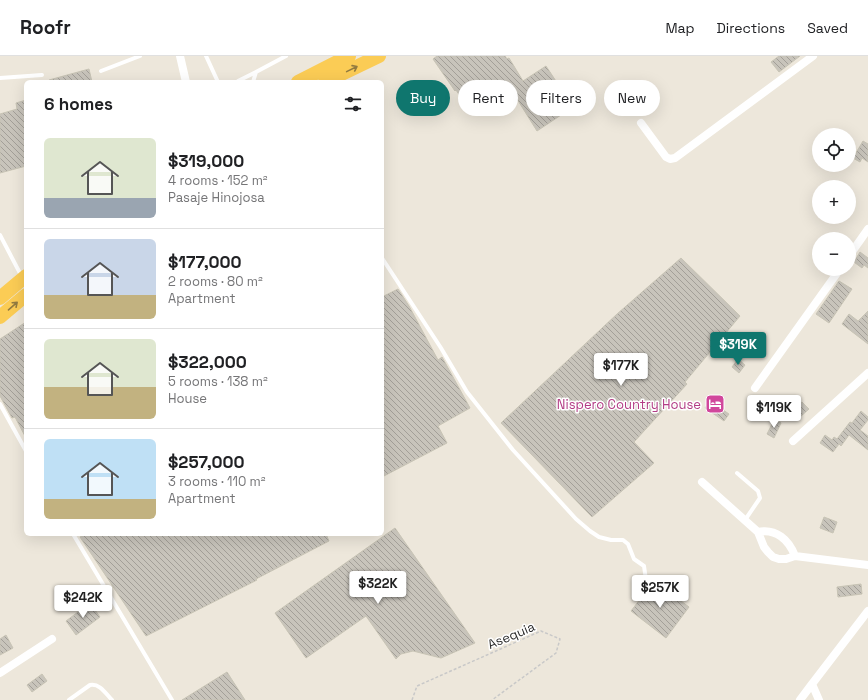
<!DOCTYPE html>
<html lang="en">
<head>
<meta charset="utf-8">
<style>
	:root { --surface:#fff; --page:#f2f2f2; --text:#202124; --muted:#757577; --line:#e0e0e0; --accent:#0f766e }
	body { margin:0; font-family:"Space Grotesk",sans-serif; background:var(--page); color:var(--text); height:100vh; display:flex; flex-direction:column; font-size:15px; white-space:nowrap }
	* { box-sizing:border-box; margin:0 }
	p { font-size:13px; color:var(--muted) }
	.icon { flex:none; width:22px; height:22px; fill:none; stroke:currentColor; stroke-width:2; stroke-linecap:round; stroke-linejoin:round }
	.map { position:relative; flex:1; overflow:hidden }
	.panel { position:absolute; left:24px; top:24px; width:360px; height:456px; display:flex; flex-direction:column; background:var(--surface); border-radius:6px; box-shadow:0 4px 16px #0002 }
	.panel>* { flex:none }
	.guide { position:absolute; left:396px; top:24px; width:380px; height:36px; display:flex; gap:8px }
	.fabs { position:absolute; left:812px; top:72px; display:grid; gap:8px }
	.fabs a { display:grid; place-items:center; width:44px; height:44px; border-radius:50%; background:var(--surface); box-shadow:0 4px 16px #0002; font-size:20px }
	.price { position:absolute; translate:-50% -34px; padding:0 9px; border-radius:4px; background:#fff; color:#222; font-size:13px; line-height:26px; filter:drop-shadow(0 1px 2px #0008) }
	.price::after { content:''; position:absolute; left:50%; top:24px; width:12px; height:9px; margin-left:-6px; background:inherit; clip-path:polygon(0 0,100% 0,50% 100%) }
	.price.selected { background:var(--accent); color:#fff }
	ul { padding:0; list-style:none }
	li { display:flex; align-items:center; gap:12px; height:100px; padding:0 20px }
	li+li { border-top:1px solid var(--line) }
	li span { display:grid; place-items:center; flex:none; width:112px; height:80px; border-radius:6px; color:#555 }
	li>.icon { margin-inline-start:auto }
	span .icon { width:48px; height:48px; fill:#fffc; stroke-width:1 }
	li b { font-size:17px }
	h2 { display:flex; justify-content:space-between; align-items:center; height:48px; padding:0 20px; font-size:17px }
	.tag { padding:0 14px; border-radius:18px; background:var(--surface); box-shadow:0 4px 16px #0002; font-size:14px; line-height:36px }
	.tag.selected { background:var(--accent); color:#fff }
	header { display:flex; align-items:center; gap:24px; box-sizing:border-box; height:56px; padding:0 20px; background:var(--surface); border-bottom:1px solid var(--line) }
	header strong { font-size:19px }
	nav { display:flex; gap:22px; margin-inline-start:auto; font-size:14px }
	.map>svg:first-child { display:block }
</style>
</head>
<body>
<header>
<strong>Roofr</strong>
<nav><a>Map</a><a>Directions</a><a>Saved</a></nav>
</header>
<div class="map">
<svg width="868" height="644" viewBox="0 0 868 644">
	<defs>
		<pattern id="building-back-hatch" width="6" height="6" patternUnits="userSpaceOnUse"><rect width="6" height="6" fill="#c8c4bb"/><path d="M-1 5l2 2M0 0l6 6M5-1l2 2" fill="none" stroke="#a39f98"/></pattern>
	</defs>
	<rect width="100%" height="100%" fill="#ede7db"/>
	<path fill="url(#building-back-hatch)" stroke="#c8c4b5" d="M437 0H505L507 3 509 2 523 25 546 10 573 51 537 75 507 27 468 52 456 34 455 35 433 3Z
		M779 0H800L779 16 771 6Z
		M89 13 92 26H49V24Z
		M26 44V110L0 117V58L17 53 16 47Z
		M863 85 868 88V106L862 102 860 106 853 102Z
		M860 196 868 202V212L864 209 862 212 854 206Z
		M681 202 740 260 685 326 687 328 634 386 654 407 592 461 501 367 617 258Z
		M839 225 852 233 829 267 816 258Z
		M398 233 409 250 438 304 442 301 470 352 438 370 447 387 382 421V241Z
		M868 255V288L842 268 849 258 858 265Z
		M26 266V382L15 361 12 362 0 340V283Z
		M738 303 745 309 739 317 732 311Z
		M710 345 729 358 724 365 705 352Z
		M802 346 809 353 800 361 793 354Z
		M861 355 868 361V364L860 374 868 380V394L849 379 841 390 839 388 833 396 820 387 825 379 832 384 834 381 837 383 850 366 852 367Z
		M774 364 781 367 774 382 767 378Z
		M824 461 837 466 833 477 820 472Z
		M395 472 475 587 441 602 413 595 401 598 396 603 366 560 306 602 275 557Z
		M86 478H326L329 485 256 523 257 524 146 580 80 481Z
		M654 525 689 551 666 582 631 555Z
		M861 528 862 538 838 541 837 531Z
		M90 547 100 561 76 579 66 565Z
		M6 579 13 592 0 599V583Z
		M227 616 245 644H182Z
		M42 618 47 625 32 636 27 629Z"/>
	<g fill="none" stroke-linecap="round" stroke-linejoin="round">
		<path stroke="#c8c8c8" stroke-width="1.5" stroke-dasharray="3 2" stroke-linecap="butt" d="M412 644 417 630 541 575 560 583 556 597 492 644"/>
		<path stroke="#fff" stroke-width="4" d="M206 0 218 26
			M101 15 140 0
			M0 22 42 19
			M238 25 256 16
			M253 26 256 16 286 0
			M0 179 22 221
			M382 202 441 292 467 336 513 394 576 463 590 475 599 481 611 484H623L628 488 634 503 644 510 646 524
			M0 348 26 395
			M737 417 758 435 760 442 745 464
			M73 478 172 644
			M69 644 90 629C100 627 106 638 112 644"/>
		<path stroke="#fff" stroke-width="8" d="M180 0 186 26
			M641 67 666 101 670 103 675 102 813 0
			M849 200 868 173
			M755 332 840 213
			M793 385 868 317
			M702 426 758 476 764 491 768 496 773 501 779 503H786L795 500 868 509
			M758 476C776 472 789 484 795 500
			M0 617 52 583
			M800 644 812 628
			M819 644 812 628 868 555"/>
		<path stroke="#fbcc55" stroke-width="14" d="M298 26 349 0
			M325 26 379 0
			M0 242 26 220
			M0 261 26 239"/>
	</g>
	<defs><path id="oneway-shaft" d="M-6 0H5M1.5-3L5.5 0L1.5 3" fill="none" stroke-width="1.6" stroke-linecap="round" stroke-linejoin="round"/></defs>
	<g stroke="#927b40">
		<use href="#oneway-shaft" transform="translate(352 13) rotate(-26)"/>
		<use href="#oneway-shaft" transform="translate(13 250) rotate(-41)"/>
	</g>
	<defs>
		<symbol id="hotel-square" viewBox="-11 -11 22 22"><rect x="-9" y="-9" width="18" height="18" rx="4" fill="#d1479c" stroke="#fff"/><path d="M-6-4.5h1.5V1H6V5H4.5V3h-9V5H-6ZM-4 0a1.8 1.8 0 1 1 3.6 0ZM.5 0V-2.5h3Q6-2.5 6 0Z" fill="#fff"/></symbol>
	</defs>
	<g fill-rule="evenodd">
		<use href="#hotel-square" x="704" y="337" width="22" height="22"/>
	</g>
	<g text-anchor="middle" stroke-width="3" stroke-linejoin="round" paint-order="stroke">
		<g font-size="13" fill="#b23c85" stroke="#fff" text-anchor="end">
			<text x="701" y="353">Nispero Country House</text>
		</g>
		<g font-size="13" fill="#2a2a2a" stroke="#fff">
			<text transform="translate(511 579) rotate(-23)" y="5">Asequia</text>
		</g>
	</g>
</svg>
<div class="fabs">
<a><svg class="icon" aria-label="locate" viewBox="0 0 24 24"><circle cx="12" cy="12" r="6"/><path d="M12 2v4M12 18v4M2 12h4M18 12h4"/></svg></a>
<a>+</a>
<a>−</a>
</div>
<b class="price selected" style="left:738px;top:310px">$319K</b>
<b class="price" style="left:621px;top:331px">$177K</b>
<b class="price" style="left:774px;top:373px">$119K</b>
<b class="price" style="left:378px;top:549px">$322K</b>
<b class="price" style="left:660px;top:553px">$257K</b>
<b class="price" style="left:83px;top:563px">$242K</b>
<div class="guide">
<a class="tag selected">Buy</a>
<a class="tag">Rent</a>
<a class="tag">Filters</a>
<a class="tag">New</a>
</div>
<section class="panel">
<h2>6 homes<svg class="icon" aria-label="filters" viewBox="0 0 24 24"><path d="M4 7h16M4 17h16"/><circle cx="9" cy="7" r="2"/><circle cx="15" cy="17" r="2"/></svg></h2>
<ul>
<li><span style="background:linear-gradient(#dfe7d0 75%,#9aa5b1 0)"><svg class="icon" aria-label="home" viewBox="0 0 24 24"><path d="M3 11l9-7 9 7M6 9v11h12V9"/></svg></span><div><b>$319,000</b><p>4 rooms · 152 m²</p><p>Pasaje Hinojosa</p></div></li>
<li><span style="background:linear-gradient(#c9d6e8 70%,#c2b280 0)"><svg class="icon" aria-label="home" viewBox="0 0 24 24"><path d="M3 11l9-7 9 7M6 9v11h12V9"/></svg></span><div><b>$177,000</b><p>2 rooms · 80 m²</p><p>Apartment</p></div></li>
<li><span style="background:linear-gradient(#dfe7d0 60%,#c2b280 0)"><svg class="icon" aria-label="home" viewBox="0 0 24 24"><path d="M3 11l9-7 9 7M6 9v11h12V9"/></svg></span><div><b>$322,000</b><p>5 rooms · 138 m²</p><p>House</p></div></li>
<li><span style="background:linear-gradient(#bfe0f5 75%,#c2b280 0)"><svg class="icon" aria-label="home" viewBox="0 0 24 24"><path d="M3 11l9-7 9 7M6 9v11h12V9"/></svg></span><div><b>$257,000</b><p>3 rooms · 110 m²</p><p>Apartment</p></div></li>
</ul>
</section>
</div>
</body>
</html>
